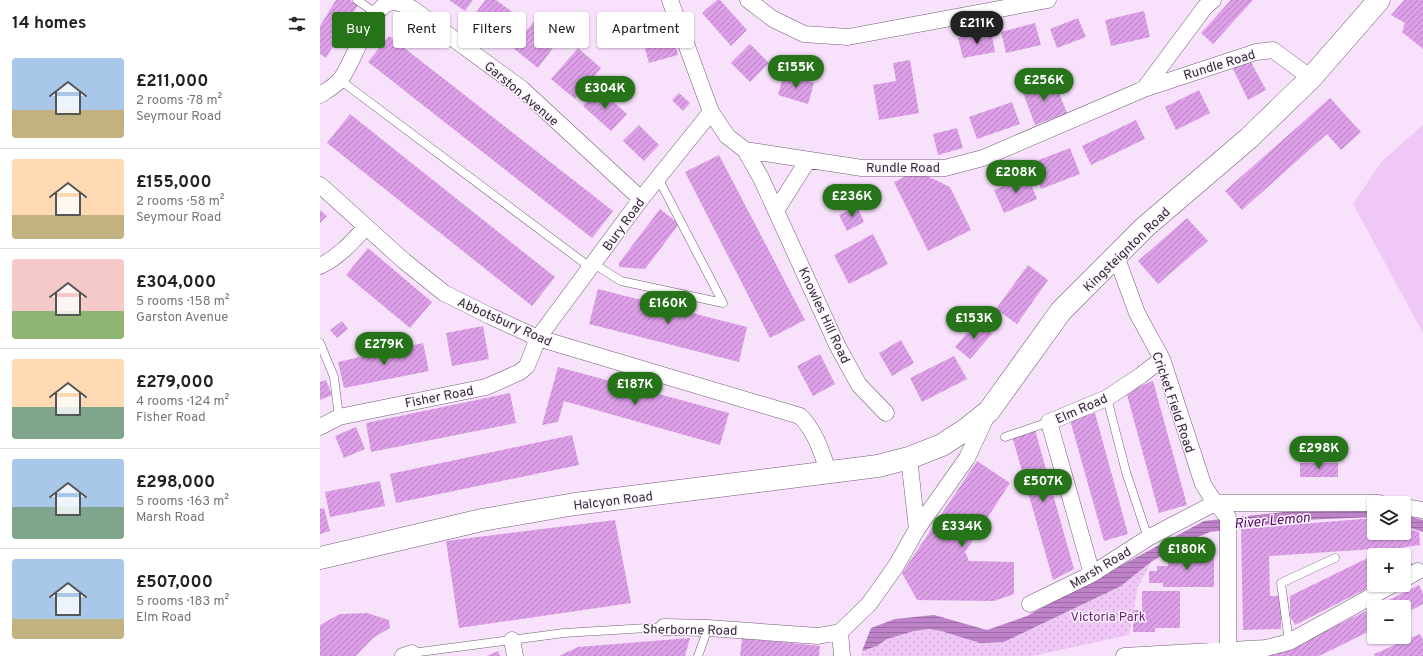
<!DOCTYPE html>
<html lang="en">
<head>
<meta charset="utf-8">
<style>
	:root { --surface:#fff; --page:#f2f2f2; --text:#222; --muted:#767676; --line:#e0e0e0; --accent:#26731a }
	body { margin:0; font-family:Overpass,sans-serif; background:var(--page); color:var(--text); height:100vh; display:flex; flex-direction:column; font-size:15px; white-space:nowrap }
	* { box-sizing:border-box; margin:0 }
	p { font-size:13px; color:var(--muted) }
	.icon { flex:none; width:22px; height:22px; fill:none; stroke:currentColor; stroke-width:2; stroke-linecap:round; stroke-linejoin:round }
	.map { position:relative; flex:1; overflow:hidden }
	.panel { display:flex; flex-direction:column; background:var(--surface); width:320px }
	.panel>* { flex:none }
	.guide { position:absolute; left:12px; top:12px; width:380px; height:36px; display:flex; gap:8px }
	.buttons { position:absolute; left:1047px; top:496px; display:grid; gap:8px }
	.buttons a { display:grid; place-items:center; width:44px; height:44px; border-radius:4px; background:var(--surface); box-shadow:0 1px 3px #0004; font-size:20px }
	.price { position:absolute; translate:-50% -34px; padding:0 9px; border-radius:14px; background:var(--accent); color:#fff; font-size:13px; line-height:26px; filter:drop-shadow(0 1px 2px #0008) }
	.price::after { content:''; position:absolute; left:50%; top:24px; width:12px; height:9px; margin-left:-6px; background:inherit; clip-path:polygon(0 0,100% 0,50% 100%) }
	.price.active { background:#222; color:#fff }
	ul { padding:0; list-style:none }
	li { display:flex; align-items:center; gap:12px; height:100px; padding:0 12px }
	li+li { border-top:1px solid var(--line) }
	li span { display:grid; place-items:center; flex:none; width:112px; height:80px; border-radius:4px; color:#555 }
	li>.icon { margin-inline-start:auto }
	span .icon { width:48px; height:48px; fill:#fffc; stroke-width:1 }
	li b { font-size:17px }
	h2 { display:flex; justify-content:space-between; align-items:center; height:48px; padding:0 12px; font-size:17px }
	.pill { padding:0 14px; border-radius:4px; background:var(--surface); box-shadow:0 1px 3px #0004; font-size:14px; line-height:36px }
	.pill.active { background:var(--accent); color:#fff }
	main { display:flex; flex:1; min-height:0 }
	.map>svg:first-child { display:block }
</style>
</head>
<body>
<main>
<section class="panel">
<h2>14 homes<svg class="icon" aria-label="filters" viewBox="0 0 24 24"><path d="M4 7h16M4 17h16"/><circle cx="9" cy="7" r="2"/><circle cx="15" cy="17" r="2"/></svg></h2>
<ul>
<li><span style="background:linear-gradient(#a9c7e8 65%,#c2b280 0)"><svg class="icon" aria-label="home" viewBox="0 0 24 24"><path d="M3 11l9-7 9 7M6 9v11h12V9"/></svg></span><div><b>£211,000</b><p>2 rooms · 78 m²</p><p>Seymour Road</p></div></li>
<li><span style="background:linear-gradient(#ffd9b3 70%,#c2b280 0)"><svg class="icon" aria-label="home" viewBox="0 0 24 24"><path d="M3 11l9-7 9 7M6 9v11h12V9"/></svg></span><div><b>£155,000</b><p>2 rooms · 58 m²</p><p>Seymour Road</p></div></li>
<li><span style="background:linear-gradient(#f6c9c9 65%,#8fb573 0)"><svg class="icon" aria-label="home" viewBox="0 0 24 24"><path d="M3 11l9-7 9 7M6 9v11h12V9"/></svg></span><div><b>£304,000</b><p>5 rooms · 158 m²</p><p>Garston Avenue</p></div></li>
<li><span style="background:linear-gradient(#ffd9b3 60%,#7fa58c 0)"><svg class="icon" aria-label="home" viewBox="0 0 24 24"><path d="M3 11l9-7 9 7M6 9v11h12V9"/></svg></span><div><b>£279,000</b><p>4 rooms · 124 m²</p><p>Fisher Road</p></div></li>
<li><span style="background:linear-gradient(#a9c7e8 60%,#7fa58c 0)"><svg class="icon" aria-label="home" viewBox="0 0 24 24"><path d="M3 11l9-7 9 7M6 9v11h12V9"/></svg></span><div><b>£298,000</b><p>5 rooms · 163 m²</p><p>Marsh Road</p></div></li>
<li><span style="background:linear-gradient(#a9c7e8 75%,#c2b280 0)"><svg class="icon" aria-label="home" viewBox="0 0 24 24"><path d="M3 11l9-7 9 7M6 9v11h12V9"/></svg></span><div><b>£507,000</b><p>5 rooms · 183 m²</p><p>Elm Road</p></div></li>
</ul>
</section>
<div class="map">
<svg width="1103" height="656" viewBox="0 0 1103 656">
	<defs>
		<pattern id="park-dots" width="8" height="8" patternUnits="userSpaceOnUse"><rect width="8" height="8" fill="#f0c8f7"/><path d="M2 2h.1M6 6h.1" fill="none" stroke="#ceacd4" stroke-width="1.8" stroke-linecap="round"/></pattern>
		<pattern id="water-rules" width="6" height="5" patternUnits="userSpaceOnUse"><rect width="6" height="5" fill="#be82c9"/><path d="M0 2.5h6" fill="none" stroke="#9b6ba4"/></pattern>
		<pattern id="building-hatch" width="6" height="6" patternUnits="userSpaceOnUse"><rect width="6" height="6" fill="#dda0e8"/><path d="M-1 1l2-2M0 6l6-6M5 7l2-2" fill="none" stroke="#b483bd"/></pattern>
	</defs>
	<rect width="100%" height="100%" fill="#f7e1fb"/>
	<path fill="#f0c8f7" d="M1103 125V333L1033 204 1062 161Z"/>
	<path fill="url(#park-dots)" d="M831 562 818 587 809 635 712 656H542V651L557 646 567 639 594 631 609 629 621 631 660 643 684 642 801 586Z"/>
	<path fill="url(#water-rules)" d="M1054 511V517L982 520 890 532 861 544 831 562 801 586 684 642 660 643 621 631 609 629 594 631 567 639 557 646 542 651 551 628 575 619 614 615 667 630 707 616 884 521 964 512Z
		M1084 515 1103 520V532L1084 526Z"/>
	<path fill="url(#building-hatch)" d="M16 0H30L38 5 6 58 0 54V26Z
		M129 0H153L145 11Z
		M165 0H176L198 16 182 39 153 17Z
		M397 0H400L427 30 411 46 382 13Z
		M911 0H933L893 44 881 33Z
		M1084 0H1103V49L1082 32 1085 23 1071 15Z
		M824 11 830 37 791 46 785 20Z
		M758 18 766 37 737 48 730 29Z
		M215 20 239 40 218 68 193 48Z
		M715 23 721 45 686 53 681 32Z
		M671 31 675 52 643 58 638 38Z
		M352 33 358 55 329 63 323 42Z
		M69 36 293 211 272 238 48 62Z
		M430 44 449 63 430 82 411 63Z
		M258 48 281 68 255 99 231 79Z
		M590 60 599 113 559 120 553 85 576 81 573 63Z
		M930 60 946 90 928 100 913 69Z
		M464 74 494 83 488 104 458 95Z
		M733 78 747 113 715 125 702 90Z
		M279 89 307 114 291 131 263 106Z
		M879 90 890 113 856 130 845 107Z
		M359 93 370 103 363 111 352 100Z
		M1010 98 1041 132 1021 150 1007 134 922 210 905 191Z
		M692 102 700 124 657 139 649 117Z
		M30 114 235 277 212 306 7 143Z
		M816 120 825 139 771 165 762 146Z
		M319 125 339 145 324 161 303 141Z
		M637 128 643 148 618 155 613 134Z
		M750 148 760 174 721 189 711 163Z
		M399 155 485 320 450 338 365 172Z
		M590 174H603L630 187 651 230 608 251 574 182Z
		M708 176 717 199 684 213 674 190Z
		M537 206 544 222 527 231 519 215Z
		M340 209 359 224 325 269 299 267V263Z
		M0 210 7 216 0 223Z
		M867 218 888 241 838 284 818 261Z
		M553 234 568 264 529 284 514 255Z
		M48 248 112 302 90 328 26 275Z
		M708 265 728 280 697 324 676 309Z
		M278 289 427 327 419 362 269 324Z
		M22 321 28 329 17 338 10 330Z
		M657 321 672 334 650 359 635 347Z
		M163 326 169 359 132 366 126 333Z
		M581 340 594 363 572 376 559 353Z
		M103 343 109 371 24 388 18 362Z
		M500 354 515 384 493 396 477 366Z
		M634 356 647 379 602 402 590 378Z
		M238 367 409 413 400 445 244 401 238 422 222 425Z
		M6 380 12 395 0 400V382Z
		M833 381 867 505 839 513 806 391Z
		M190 393 196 423 51 452 46 423Z
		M775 413 808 534 784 541 750 420Z
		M36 427 45 449 24 458 15 436Z
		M715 430 754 569 733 580 692 436Z
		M252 435 259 465 76 503 70 474Z
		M657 461 690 483 645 552 649 561 694 562V594L674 601 597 600 582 573Z
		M980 463H1018V477H980Z
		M60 481 65 506 10 517 5 492Z
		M4 508 10 531 0 534V509Z
		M1054 518V533H1084V527L1099 532 1100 545 1084 547 1093 566 1084 570V555H1054V585L975 625 970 616V596L1068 548 949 556 950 596H961V629L923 630 921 529Z
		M295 520 311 603 139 628 126 541Z
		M863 550H894V587H843V583H829V571H837V566H848V558H863Z
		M1099 585 1103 593V604L1084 614V607H1055Z
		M822 591H860V628H835V632H813V610H822Z
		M1054 607V629L999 656H944L971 648Z
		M47 613 69 620 70 628 53 638 36 656H0V625L20 614Z
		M1100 634 1103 640V656H1055L1054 654Z
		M370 638 365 656H239L258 647Z
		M422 638 500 646 499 656H420Z
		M178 651 180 656H167Z"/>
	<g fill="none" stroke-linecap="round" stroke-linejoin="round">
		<defs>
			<path id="lane" d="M37 0 57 14
				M20 80 271 268
				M274 264 301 281 403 303 338 178
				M0 343 14 377 19 417
				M787 398 806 472 828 538
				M685 437 729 422
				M969 642 961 583 1015 558
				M92 653 244 633 344 627
				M378 656 388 628"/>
			<path id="street" d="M350 0 391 112 407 136 425 150 441 178 517 345 539 385 566 413
				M428 0 453 19 484 34 528 37 728 0
				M824 89 885 7 893 0
				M0 95C6 91 15 86 20 80 33 65 50 5 72 2 80 2 87 6 93 9L202 89 321 199
				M425 150 542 168H625L663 158 824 89 936 52 953 50 991 78
				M0 185 84 261 124 293 170 316 218 338 480 416C496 432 502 453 509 474
				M457 209 488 160
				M796 256 817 313 842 359 883 484 895 503 908 517V656
				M0 266C19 257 32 242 46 227
				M0 427 19 417 166 387 200 372 207 366 218 338 321 199 391 112
				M589 458 597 529
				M1084 507 1103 510
				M772 574 729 422 787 398 820 376 842 359
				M1084 579 1098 571
				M710 604 772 574 828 538 895 503H1059
				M344 627 388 628 498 636 520 632 549 604 576 566 597 529 647 458 668 413
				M520 632 522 656
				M192 640 195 656
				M83 656 92 653
				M804 656 946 648 969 642 1072 585"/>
			<path id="secondary" d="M0 558 162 520 255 504 558 466 589 458 622 445 645 430 669 411 741 311 825 227 929 138 991 78 1059 0"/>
		</defs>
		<use href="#lane" stroke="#715e74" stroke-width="9"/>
		<use href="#street" stroke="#715e74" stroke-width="17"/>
		<use href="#secondary" stroke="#715e74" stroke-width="23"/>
		<use href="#lane" stroke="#fff" stroke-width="8"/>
		<use href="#street" stroke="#fff" stroke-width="16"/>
		<use href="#secondary" stroke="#fff" stroke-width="22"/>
	</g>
	<g text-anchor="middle" stroke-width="3" stroke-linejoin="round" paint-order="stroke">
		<g font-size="13" fill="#322a34" stroke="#fcf4fe">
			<text transform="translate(899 64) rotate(-17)" y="5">Rundle Road</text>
			<text transform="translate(202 93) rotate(40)" y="5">Garston Avenue</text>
			<text x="583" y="172">Rundle Road</text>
			<text transform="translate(303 224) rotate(-54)" y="5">Bury Road</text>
			<text transform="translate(806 249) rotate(-44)" y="5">Kingsteignton Road</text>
			<text transform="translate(505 315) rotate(65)" y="5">Knowles Hill Road</text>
			<text transform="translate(185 321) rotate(24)" y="5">Abbotsbury Road</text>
			<text transform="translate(119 396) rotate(-11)" y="5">Fisher Road</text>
			<text transform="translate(854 402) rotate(71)" y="5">Cricket Field Road</text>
			<text transform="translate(761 408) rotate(-24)" y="5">Elm Road</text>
			<text transform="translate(293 500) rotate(-7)" y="5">Halcyon Road</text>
			<text transform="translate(780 567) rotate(-31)" y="5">Marsh Road</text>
			<text transform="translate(370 629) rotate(1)" y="5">Sherborne Road</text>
		</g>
		<g font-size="13" fill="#692076" stroke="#fcf4fe">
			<text x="788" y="621">Victoria Park</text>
		</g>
		<g font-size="14" font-style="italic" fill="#52025f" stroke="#fcf4fe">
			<text transform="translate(952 520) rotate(-5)" y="5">River Lemon</text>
		</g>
	</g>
</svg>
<div class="buttons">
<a><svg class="icon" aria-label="layers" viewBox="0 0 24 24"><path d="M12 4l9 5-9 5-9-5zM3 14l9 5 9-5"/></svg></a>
<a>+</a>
<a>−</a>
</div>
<b class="price active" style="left:657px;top:45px">£211K</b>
<b class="price" style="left:476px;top:89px">£155K</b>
<b class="price" style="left:724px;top:102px">£256K</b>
<b class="price" style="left:285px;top:110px">£304K</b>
<b class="price" style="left:696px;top:194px">£208K</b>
<b class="price" style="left:532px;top:218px">£236K</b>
<b class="price" style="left:348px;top:325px">£160K</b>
<b class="price" style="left:654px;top:340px">£153K</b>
<b class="price" style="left:64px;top:366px">£279K</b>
<b class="price" style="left:315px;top:406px">£187K</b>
<b class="price" style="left:999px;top:470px">£298K</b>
<b class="price" style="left:723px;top:503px">£507K</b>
<b class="price" style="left:642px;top:548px">£334K</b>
<b class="price" style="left:867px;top:571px">£180K</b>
<div class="guide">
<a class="pill active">Buy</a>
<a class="pill">Rent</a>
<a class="pill">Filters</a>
<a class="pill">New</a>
<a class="pill">Apartment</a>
</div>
</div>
</main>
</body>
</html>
